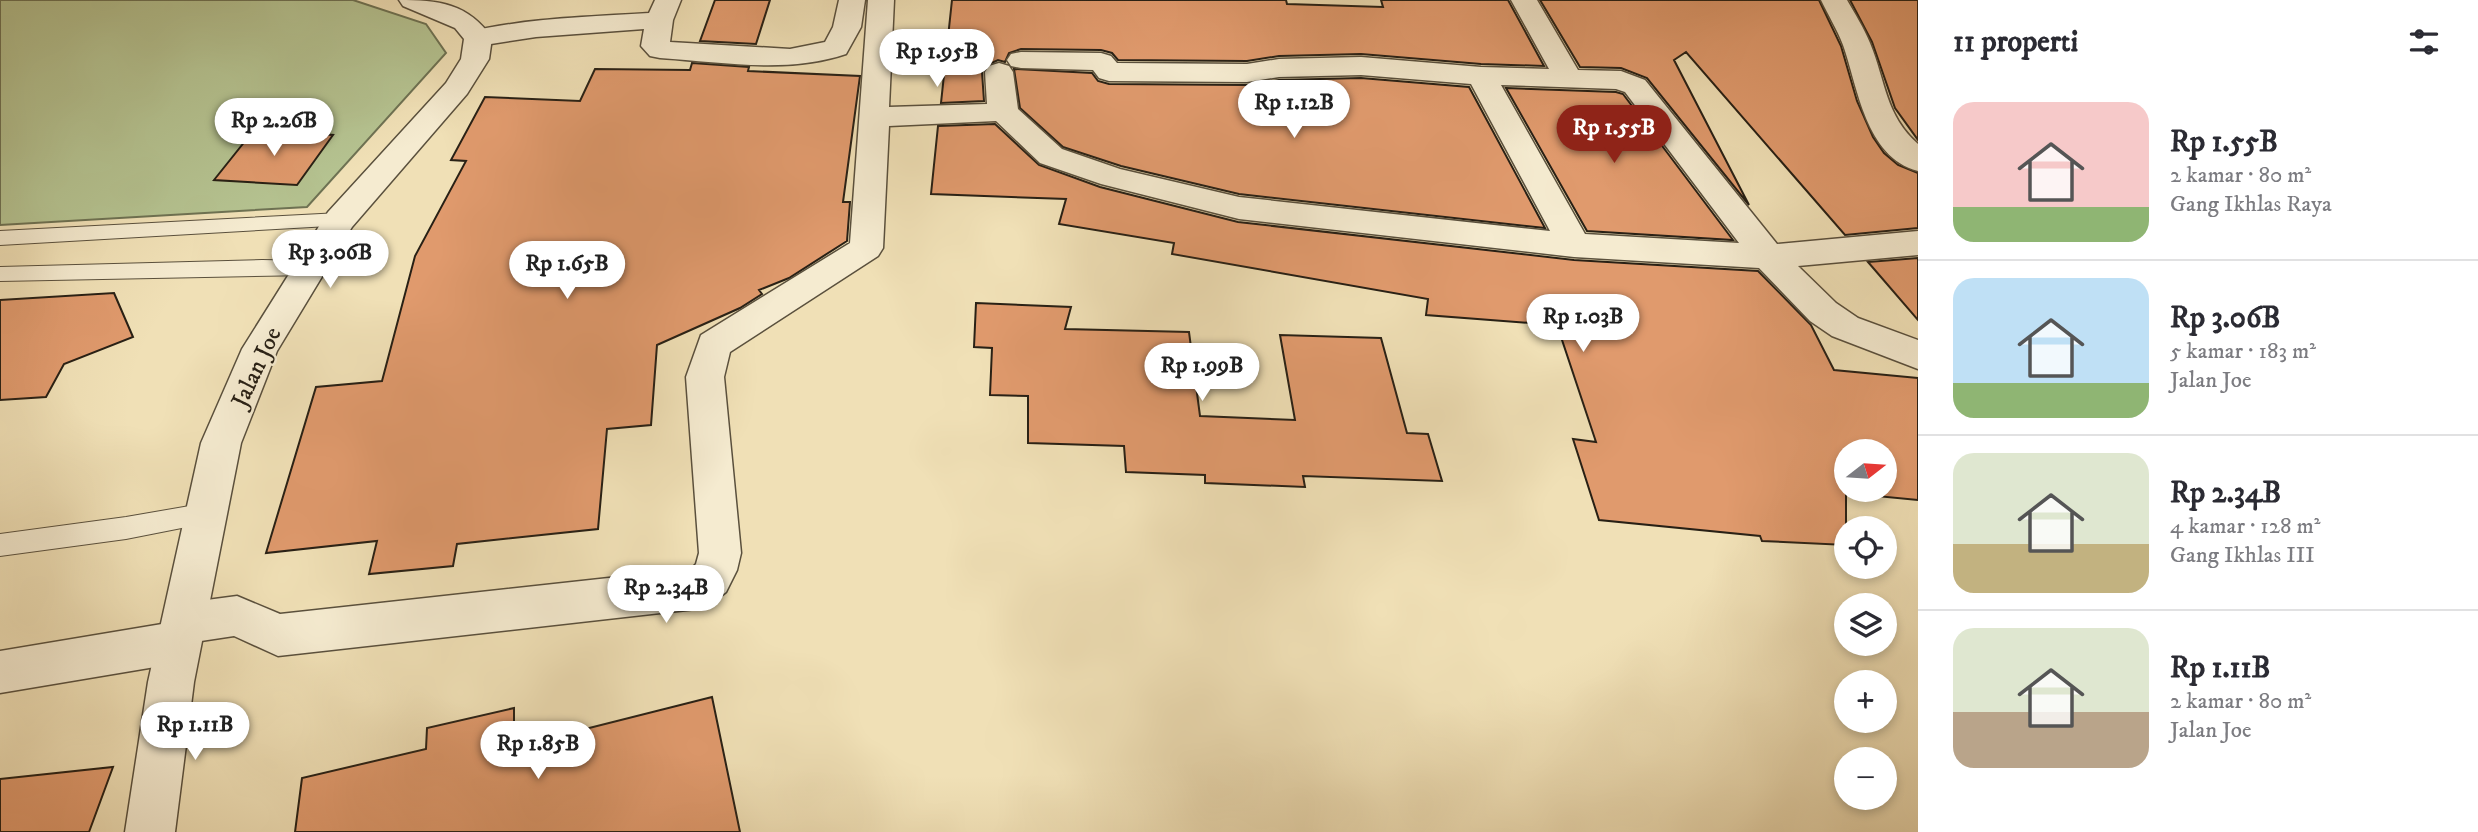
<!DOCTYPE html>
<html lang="id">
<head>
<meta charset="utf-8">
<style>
	:root { --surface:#fff; --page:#f2f2f3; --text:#2b2b33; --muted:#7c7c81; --line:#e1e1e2; --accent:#8f2418 }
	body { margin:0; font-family:"IM FELL DW Pica",serif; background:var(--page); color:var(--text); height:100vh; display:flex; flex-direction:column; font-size:26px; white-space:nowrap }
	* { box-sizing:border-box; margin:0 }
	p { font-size:23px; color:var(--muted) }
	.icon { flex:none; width:38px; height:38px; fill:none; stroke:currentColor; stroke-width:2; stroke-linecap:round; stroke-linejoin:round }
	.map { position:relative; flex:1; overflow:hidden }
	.side { display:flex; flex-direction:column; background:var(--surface); width:560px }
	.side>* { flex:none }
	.needle { width:46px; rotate:73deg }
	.fabs { position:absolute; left:1834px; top:439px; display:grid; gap:14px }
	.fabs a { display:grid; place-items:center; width:63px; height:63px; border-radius:50%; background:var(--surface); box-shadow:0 4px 10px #0003; font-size:35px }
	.price { position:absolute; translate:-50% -60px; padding:0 16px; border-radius:24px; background:#fff; color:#222; font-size:23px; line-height:46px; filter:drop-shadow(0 2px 4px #0008) }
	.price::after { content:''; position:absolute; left:50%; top:42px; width:21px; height:16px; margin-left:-10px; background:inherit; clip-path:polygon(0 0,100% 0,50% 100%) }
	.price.selected { background:var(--accent); color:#fff }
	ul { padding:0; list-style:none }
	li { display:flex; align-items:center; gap:21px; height:175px; padding:0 35px }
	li+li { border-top:2px solid var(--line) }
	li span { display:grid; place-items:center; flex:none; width:196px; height:140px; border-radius:21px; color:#555 }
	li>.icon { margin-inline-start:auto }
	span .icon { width:84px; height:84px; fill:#fffc; stroke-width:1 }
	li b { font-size:30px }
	h2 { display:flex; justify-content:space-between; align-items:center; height:84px; padding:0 35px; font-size:30px }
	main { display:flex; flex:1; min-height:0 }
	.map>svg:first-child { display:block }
</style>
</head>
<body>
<main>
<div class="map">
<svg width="1918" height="832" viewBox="0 0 1918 832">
	<rect width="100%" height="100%" fill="#f0e0b6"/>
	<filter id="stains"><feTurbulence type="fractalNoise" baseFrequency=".00286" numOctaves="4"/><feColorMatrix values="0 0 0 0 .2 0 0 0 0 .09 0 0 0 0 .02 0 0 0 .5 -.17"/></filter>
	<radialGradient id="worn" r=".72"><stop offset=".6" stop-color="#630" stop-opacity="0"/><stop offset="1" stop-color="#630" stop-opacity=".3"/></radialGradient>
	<path fill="#b5c391" stroke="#6e7253" stroke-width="2" d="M0 0H353L426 24 446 53 307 207 0 225Z"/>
	<path fill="#e09a6d" stroke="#282015" stroke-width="2" fill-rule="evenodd" d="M715 0H770L756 44 700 41Z
		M952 0H1286L1287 4 1383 7 1381 0H1508L1544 66 1481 64 1361 54 1279 56 1247 61 1118 60 1112 53 1101 50 1021 49 1009 53 1005 62 998 60 987 65 982 72 984 101 941 103Z
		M1540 0H1819L1841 46 1857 101 1873 137 1884 153 1898 165 1918 173V228L1845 235 1686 52 1674 60 1749 205 1647 78 1621 68 1580 67Z
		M1850 0H1918V140L1895 108 1872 42Z
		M692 63 749 67 748 71 860 76 843 202H850L847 241 789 278 759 290 762 294 740 308 657 345 651 425 607 429 598 529 457 544 453 566 369 574 377 541 266 553 316 387 382 381 415 256 466 161 451 160 485 97 580 101 595 69 690 70Z
		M1014 69 1092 73 1098 81 1109 84 1247 85 1279 80 1361 78 1469 87 1545 228 1239 194 1121 166 1063 147 1020 108Z
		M1506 88 1616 92 1623 94 1733 240 1587 231Z
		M995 124 1039 165 1100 187 1238 222 1574 260 1758 271 1811 325 1834 370 1918 378V500L1846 493V545L1762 541 1760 536 1599 520 1573 439 1596 442 1557 325 1426 315 1428 299 1172 254 1174 243 1059 224 1066 199 931 194 938 126ZM1846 452H1885V490H1846Z
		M254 130 333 135 297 185 214 180Z
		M1918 258V320L1868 262Z
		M114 293 133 337 64 364 46 397 0 400V300Z
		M976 303 1071 307 1065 329 1189 332 1200 416 1295 420 1280 335 1381 338 1407 433 1428 434 1442 481 1303 476 1305 487 1205 483V475L1126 472 1124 446 1028 443V396L990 395 992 348 974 347Z
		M712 697 740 832H295L302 778 426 749 427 728 514 708V747Z
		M113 767 89 832H0V779Z"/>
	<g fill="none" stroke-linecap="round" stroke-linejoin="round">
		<defs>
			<path id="service" d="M340 213 347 215 350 220 347 225 0 245V231Z
				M262 260 310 261 317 263 320 268 317 273 310 275 0 281V267Z
				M207 503 216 506 219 513 216 520 207 523 126 539 0 556V534L126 517Z"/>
			<path id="minor" d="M655 0H681L673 20 670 42 790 49 825 42 833 27 839 0H865L861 27 846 54C787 74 721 62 660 58L650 56 641 46 644 29 536 37 478 46 468 44 464 38 468 32C527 18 589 17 649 13Z
				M868 0H894L889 107 987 104 985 72 989 66 999 63 1009 66 1013 72 1018 109 1062 149 1120 169 1239 197 1550 231 1471 84 1361 75 1279 77 1247 82 1109 81 1099 78 1093 70 1021 68 1011 66 1007 60 1011 54 1021 52 1101 53 1111 56 1117 63 1247 64 1279 59 1361 57 1481 67 1549 69 1511 0H1537L1578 70 1621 71 1645 80 1777 244 1918 231V255L1798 266 1836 303 1858 318 1918 340V369L1832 336 1810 321 1759 268 1574 257 1239 219 1101 184 1040 163 996 121 889 126 883 248 878 256 730 352 724 377 741 553 737 570 726 592 711 604 696 609 278 656 234 636 201 641 195 657 179 663 0 693V651L162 624 168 609 184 603 237 596 280 614 691 569 696 564 699 553 686 377 701 335 850 243ZM1501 85 1616 89 1625 92 1739 243 1585 234Z
				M1821 0H1847C1855 14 1864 28 1870 43 1886 82 1885 115 1918 144V171C1865 157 1858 87 1843 45 1837 29 1828 15 1821 0Z"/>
			<path id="tertiary" d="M399 0C438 0 468 3 492 38L489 59 467 94 352 227 277 351 241 443 194 682 175 832H125L148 682 201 443 242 349 328 212 446 83 461 59 464 39 455 28 403 6Z"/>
		</defs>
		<use href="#service" stroke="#5a503d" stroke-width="2"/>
		<use href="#minor" stroke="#5a503d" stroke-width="3"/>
		<use href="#tertiary" stroke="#5a503d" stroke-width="3"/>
		<use href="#service" fill="#f5ebd0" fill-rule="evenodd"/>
		<use href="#minor" fill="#f5ebd0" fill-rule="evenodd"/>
		<use href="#tertiary" fill="#f5ebd0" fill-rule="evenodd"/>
	</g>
	<g text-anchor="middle" stroke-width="5" stroke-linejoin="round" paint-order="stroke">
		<g font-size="24" fill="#282015" stroke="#f5ebd0">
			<text transform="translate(256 367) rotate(-65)" y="8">Jalan Joe</text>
		</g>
	</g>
	<rect width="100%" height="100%" filter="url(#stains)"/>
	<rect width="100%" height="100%" fill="url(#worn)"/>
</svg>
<div class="fabs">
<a><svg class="needle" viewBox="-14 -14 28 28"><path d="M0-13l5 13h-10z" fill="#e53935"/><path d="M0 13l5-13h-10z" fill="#7c7c81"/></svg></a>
<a><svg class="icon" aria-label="locate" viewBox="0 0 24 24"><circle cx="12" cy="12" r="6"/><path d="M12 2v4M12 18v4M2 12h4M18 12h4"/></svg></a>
<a><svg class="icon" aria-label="layers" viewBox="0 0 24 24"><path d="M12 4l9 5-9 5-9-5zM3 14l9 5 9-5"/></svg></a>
<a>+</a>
<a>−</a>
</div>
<b class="price" style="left:937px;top:89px">Rp 1.95B</b>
<b class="price" style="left:1294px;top:140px">Rp 1.12B</b>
<b class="price" style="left:274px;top:158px">Rp 2.26B</b>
<b class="price selected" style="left:1614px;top:165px">Rp 1.55B</b>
<b class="price" style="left:330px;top:290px">Rp 3.06B</b>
<b class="price" style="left:567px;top:301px">Rp 1.65B</b>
<b class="price" style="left:1583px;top:354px">Rp 1.03B</b>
<b class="price" style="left:1202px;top:403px">Rp 1.99B</b>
<b class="price" style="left:666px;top:625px">Rp 2.34B</b>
<b class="price" style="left:195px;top:762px">Rp 1.11B</b>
<b class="price" style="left:538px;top:781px">Rp 1.85B</b>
</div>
<section class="side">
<h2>11 properti<svg class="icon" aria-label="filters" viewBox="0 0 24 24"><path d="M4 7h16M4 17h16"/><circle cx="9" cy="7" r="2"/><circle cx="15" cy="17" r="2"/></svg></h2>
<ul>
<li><span style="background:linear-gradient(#f6c9c9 75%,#8fb573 0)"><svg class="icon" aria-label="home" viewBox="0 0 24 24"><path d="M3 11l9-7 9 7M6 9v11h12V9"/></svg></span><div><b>Rp 1.55B</b><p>2 kamar · 80 m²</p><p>Gang Ikhlas Raya</p></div></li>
<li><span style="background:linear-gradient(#bfe0f5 75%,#8fb573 0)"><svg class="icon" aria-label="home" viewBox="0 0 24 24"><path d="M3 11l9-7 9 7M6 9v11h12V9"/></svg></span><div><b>Rp 3.06B</b><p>5 kamar · 183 m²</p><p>Jalan Joe</p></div></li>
<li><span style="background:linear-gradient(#dfe7d0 65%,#c2b280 0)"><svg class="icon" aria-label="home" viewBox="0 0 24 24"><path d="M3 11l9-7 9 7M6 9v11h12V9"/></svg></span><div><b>Rp 2.34B</b><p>4 kamar · 128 m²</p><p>Gang Ikhlas III</p></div></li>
<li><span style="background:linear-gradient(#dfe7d0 60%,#b9a48a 0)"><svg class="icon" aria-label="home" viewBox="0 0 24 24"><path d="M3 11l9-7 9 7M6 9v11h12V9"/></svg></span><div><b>Rp 1.11B</b><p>2 kamar · 80 m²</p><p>Jalan Joe</p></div></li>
</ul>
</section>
</main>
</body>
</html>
